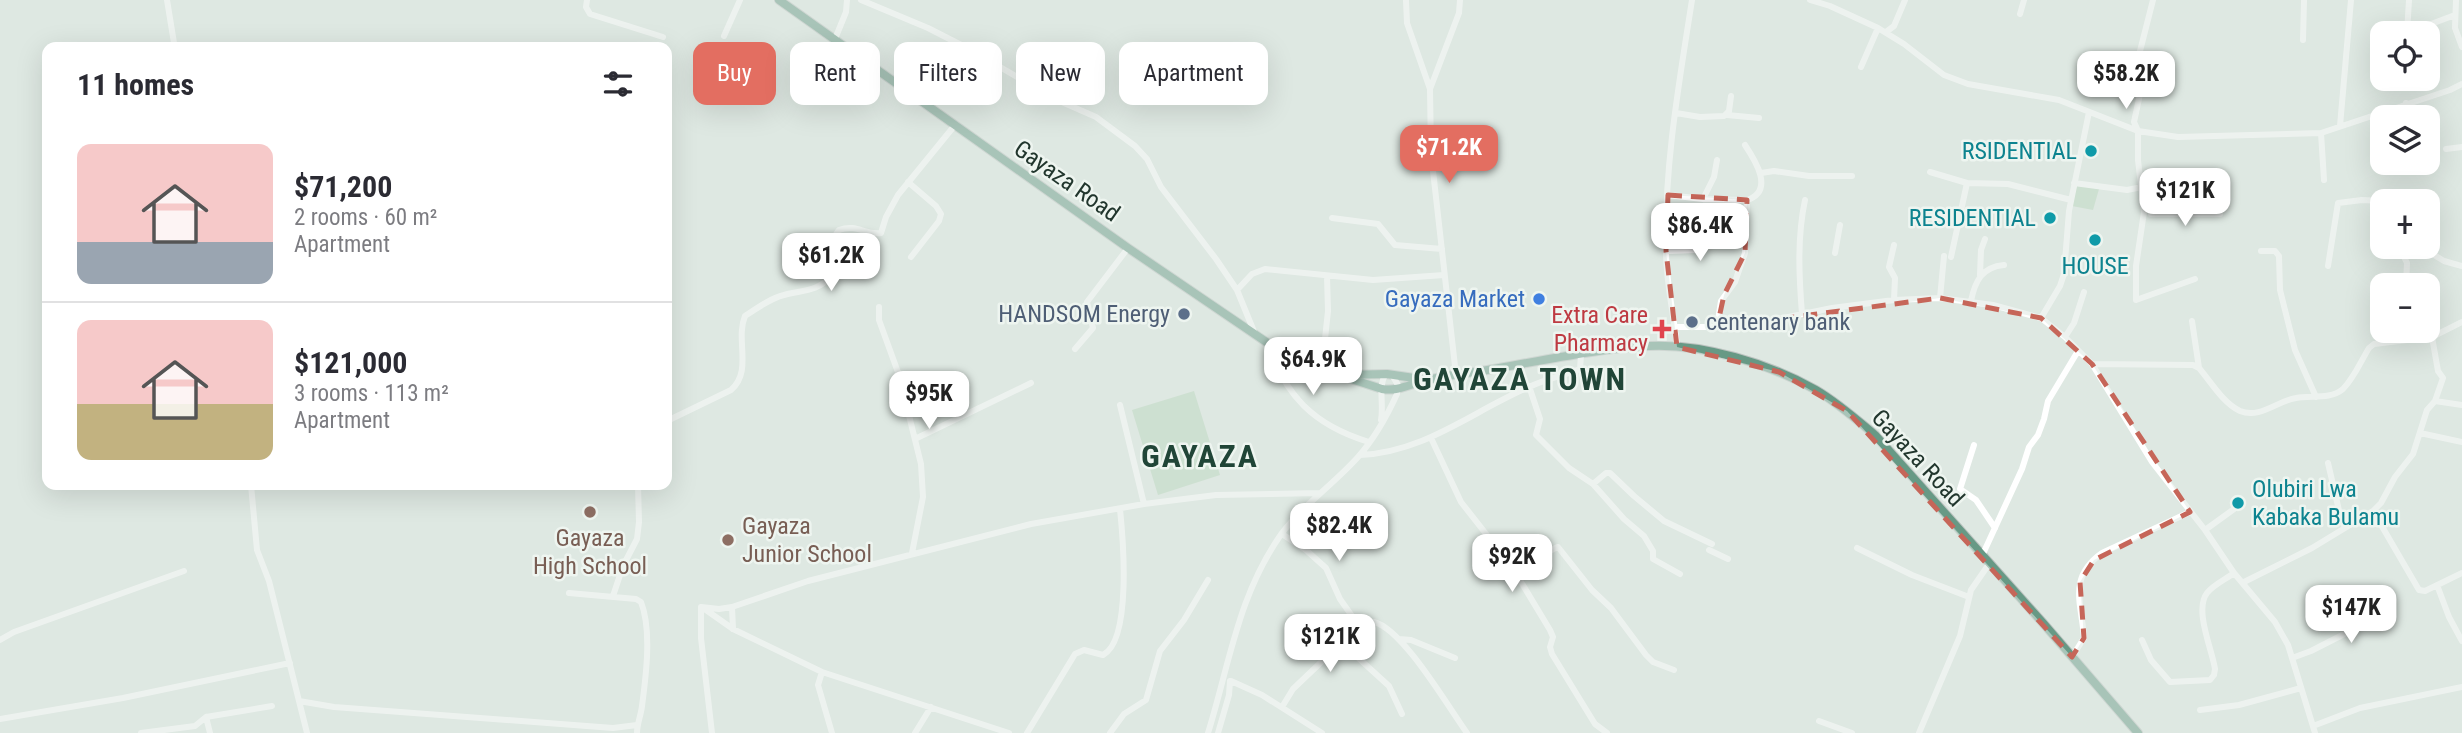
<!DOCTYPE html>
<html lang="en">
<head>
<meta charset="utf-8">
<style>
	:root { --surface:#fff; --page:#f2f2f3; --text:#2b2b33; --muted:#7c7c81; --line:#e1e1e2; --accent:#e36e61 }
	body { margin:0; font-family:"Roboto Condensed",sans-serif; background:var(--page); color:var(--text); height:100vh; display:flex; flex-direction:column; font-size:26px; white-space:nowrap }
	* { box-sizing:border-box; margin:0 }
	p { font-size:23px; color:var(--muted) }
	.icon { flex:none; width:38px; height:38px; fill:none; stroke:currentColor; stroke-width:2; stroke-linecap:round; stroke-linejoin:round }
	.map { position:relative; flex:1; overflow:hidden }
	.side { position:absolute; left:42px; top:42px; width:630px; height:448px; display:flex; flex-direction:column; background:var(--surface); border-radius:14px; box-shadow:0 7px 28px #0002 }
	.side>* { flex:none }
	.top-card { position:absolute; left:693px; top:42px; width:665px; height:63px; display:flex; gap:14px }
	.buttons { position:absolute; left:2370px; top:21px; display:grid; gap:14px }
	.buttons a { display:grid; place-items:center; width:70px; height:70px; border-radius:14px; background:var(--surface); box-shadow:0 7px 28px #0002; font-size:35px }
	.price { position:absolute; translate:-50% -60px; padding:0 16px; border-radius:14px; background:#fff; color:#222; font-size:23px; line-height:46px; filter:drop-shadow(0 2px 4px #0008) }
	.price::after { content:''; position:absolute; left:50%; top:42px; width:21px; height:16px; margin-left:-10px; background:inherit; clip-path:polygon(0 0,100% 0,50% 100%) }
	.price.active { background:var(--accent); color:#fff }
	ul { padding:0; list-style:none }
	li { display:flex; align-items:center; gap:21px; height:175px; padding:0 35px }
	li+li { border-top:2px solid var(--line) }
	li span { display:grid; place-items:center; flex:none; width:196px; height:140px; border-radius:14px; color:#555 }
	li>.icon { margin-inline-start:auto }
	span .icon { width:84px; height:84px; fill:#fffc; stroke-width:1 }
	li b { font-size:30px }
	h2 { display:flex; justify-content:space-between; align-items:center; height:84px; padding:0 35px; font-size:30px }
	.pill { padding:0 24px; border-radius:14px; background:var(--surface); box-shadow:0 7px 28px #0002; font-size:24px; line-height:63px }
	.pill.active { background:var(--accent); color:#fff }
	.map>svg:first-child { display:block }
</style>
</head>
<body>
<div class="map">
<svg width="2462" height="733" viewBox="0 0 2462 733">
	<rect width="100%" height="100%" fill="#dee8e2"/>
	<path fill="#b9d7bc" d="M2077 185 2099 189 2093 210 2072 206Z
		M1194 391 1220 475 1158 495 1132 410Z"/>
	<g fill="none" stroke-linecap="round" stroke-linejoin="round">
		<defs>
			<path id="major" d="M779 0 1128 248 1275 348 1311 366 1382 389C1398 392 1412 383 1428 380 1443 376 1459 374 1475 372 1532 363 1591 349 1648 346 1702 343 1770 364 1816 390 1838 403 1856 419 1875 435L2043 623 2138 733
				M1343 375 1387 374 1421 379"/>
		</defs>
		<use href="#major" stroke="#bcc3c0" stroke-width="10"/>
		<path stroke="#fff" stroke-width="6" d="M167 0 174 43
			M587 0 586 7 590 14 663 37
			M861 0 928 28 971 50 1055 99 1096 117 1135 146 1147 159 1161 187 1216 259 1237 290 1255 334
			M1406 0 1407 23 1430 89
			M1810 0 1830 6 1878 28 1904 44 1944 75 1968 84 2059 100 2138 131 2178 137 2321 133 2450 90 2462 84
			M2153 0 2139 55 2140 94 2134 122 2138 131V160L2144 212 2136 266V300L2195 279
			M2456 0 2455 28 2462 47
			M2020 14 2024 0
			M1886 32 1894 26 1905 0
			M2404 33H2407L2409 0
			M2407 33 2455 15
			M724 36 740 0
			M835 39 846 12 847 0
			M2303 40 2304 0
			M1861 67 1878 28
			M2406 103 2407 117
			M1676 113 1700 117 1724 116 1729 111 1731 96
			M1727 115 1759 118
			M2340 126 2351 0
			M2321 133 2324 180
			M2446 149 2462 147
			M1930 172 1967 183 1951 257
			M1761 173 1774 171 1809 176H1852
			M908 182 936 206 941 214 939 221 911 257
			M1967 183 2008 184 2071 200
			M2074 183 2127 190 2142 187
			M2187 183 2190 215
			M1668 195 1703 199 1747 200
			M1703 199 1714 177 1717 160
			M2151 214H2220
			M1332 218 1378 224 1395 245 1442 249
			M2399 247 2407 263 2406 285
			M2424 249 2444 261 2462 266
			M1666 251 1697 250 1699 235
			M2261 251H2275L2279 256 2280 290 2295 350 2316 397
			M1835 253 1840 225
			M2328 266 2338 203 2362 200 2384 201
			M1980 275 1981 250 1985 239
			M1237 290 1252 274 1265 269 1373 280 1444 275
			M1940 298 1944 256
			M1894 300 1895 278 1889 267 1894 245
			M1971 301C1975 281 1982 267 2004 265
			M879 307V320L899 375 921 464 923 497 912 553
			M1802 314C1799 276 1797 238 1805 200
			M2041 318 2060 286 2064 274 2069 211 2089 112
			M2192 321 2199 368
			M1675 327H1717L1768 321 1832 308 1894 300 1940 298 1993 305 2041 318 2065 337 2092 364 2152 462 2205 530 2234 573 2275 622 2288 645 2315 733
			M1717 327 1721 301 1735 282 1745 253 1747 200C1775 191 1755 160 1745 145
			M2065 337 2074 323 2084 292
			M1266 342C1286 396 1313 425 1369 442
			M1677 347C1674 315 1666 283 1666 251 1664 167 1679 83 1692 0
			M1075 349 1093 328 1087 302 1128 248
			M2092 364 2193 365 2199 368C2211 382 2223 403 2240 411 2260 419 2277 401 2296 398 2311 395 2330 400 2343 389 2354 378 2361 361 2369 348L2374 344 2432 337 2462 322
			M1311 366 1324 348 1328 311 1327 276
			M1456 375 1431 153 1430 89 1459 13 1460 0
			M1529 386 1540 419 1536 435 1569 468 1593 484 1624 519 1644 536 1653 551V559L1680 574
			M2435 401 2462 405
			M1120 405 1144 504
			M1381 420C1384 405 1378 387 1385 375
			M667 421 731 390C753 371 735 340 745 316 757 308 771 298 784 295 802 290 817 292 830 277 841 265 825 246 839 230 857 223 866 236 881 233L886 217 898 195 955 125
			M2420 433 2462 442
			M917 438 1031 383
			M1431 438 1461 502 1512 567 1550 630 1553 637 1550 647 1552 654 1595 724 1607 733
			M1974 445 1960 489 1976 500 1995 528
			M1360 455C1425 452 1471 412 1529 387 1545 379 1563 376 1580 369L1581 355
			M2328 463 2341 519 2345 528
			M1593 484 1606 473H1610L1634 496 1664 521 1712 544
			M251 485 257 550 269 581 299 701 334 707 613 728 637 725
			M2373 511 2419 590 2425 591 2462 573
			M2205 530 2234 509
			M1282 534 1306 550 1326 568 1340 599 1359 626
			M1857 548 1912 575 1969 597
			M1709 550 1728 559
			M1982 556 2022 469 2029 447 2038 435 2044 419 2048 401 2078 351
			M1516 575C1529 568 1547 550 1558 547L1592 590 1611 608 1646 655 1653 662 1674 670
			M2244 582 2312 548 2373 511 2381 503 2395 477 2413 454 2427 410 2435 401 2443 378 2438 371 2432 337
			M2437 585 2449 617 2462 641
			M569 593 636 599 641 602C652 630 646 676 642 706 641 715 637 724 637 733
			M613 596 623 566 637 539 639 522 638 485
			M701 607 719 609 732 607 808 581 1031 524 1144 504 1216 495 1320 493
			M701 607V638L712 733
			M732 607 733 629
			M706 610 733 629 822 672 1009 733
			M1399 639 1411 640 1455 658
			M0 640 14 632 184 571
			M2142 640 2151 660 2170 682 2210 680 2214 675 2215 669C2212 649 2194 610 2207 593 2213 585 2226 579 2234 573
			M1343 644 1389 686 1402 714
			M2072 657 2084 638C2082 604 2067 578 2102 553L2190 512
			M2292 658 2311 651 2358 627 2356 599
			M822 672 818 685 832 733
			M1231 681 1262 695 1322 733
			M299 701 307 733
			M1282 707 1293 689 1359 626 1374 622C1403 629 1448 707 1467 733
			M2200 710 2239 705 2301 688
			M206 717 272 706
			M0 719 123 698 290 663
			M1819 721 1852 733
			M2313 726 2360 708 2462 687
			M141 733 195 726 206 717 210 733
			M915 733 931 707
			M1027 733 1075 654 1084 650 1103 655C1132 640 1123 538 1120 509
			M1110 733 1124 714 1146 700 1160 651 1184 620 1208 580
			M1208 733C1230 662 1238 595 1282 533 1304 504 1334 484 1358 457 1374 439 1387 416 1397 394L1398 385 1392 375
			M1218 733 1229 695 1230 681
			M1919 733 1960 636 1971 590 1989 564"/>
		<use href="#major" stroke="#679985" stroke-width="8"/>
	</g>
	<path d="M0 0H2462V733H0ZM1668 195 1747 200 1745 253 1724 295 1717 327 1940 298 2041 318 2092 364 2190 512 2094 560 2080 582 2084 638 2072 657 1847 411 1779 372 1677 347 1666 251Z" fill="#dee8e2" fill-opacity=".55" fill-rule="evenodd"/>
	<path fill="none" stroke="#c66659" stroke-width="5" stroke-dasharray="14 9" stroke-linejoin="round" d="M1668 195 1747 200 1745 253 1724 295 1717 327 1940 298 2041 318 2092 364 2190 512 2094 560 2080 582 2084 638 2072 657 1847 411 1779 372 1677 347 1666 251Z"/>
	<g fill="#0f9aa8" stroke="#eef5f0" stroke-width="2.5">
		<circle cx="2091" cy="151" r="7"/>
		<circle cx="2050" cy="218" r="7"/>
		<circle cx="2095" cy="240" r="7"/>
		<circle cx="2238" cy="503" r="7"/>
	</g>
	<circle fill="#3f7fe0" stroke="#eef5f0" stroke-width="2.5" cx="1539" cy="299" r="7"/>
	<g fill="#5c6f8a" stroke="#eef5f0" stroke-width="2.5">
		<circle cx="1184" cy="314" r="7"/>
		<circle cx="1692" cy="322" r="7"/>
	</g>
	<path fill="#e0444e" stroke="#eef5f0" stroke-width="2.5" d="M1658.5 318.5h7v7h7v7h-7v7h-7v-7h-7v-7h7z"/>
	<g fill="#8d6e63" stroke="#eef5f0" stroke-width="2.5">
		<circle cx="590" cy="512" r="7"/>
		<circle cx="728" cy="540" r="7"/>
	</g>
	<g text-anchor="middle" stroke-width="5" stroke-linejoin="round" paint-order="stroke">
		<g font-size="24" fill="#0d838f" stroke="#eef5f0" text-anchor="end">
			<text x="2077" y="159">RSIDENTIAL</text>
			<text x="2036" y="226">RESIDENTIAL</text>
			<text x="2095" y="274" text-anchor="middle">HOUSE</text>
			<text x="2252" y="497" text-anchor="start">Olubiri Lwa<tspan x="2252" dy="28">Kabaka Bulamu</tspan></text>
		</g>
		<g font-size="24" fill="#21362d" stroke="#eef5f0">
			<text transform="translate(1067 181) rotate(35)" y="8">Gayaza Road</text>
			<text transform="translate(1918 458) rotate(47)" y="8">Gayaza Road</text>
		</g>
		<g font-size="24" fill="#366cbe" stroke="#eef5f0" text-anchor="end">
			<text x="1525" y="307">Gayaza Market</text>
		</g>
		<g font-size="24" fill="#4e5e75" stroke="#eef5f0" text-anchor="end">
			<text x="1170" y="322">HANDSOM Energy</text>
			<text x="1706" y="330" text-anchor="start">centenary bank</text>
		</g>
		<g font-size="24" fill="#be3a42" stroke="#eef5f0" text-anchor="end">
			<text x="1648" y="323">Extra Care<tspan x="1648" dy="28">Pharmacy</tspan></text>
		</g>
		<g font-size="24" fill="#785e54" stroke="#eef5f0" text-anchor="start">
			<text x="742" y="534">Gayaza<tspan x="742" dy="28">Junior School</tspan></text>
			<text x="590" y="546" text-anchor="middle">Gayaza<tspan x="590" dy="28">High School</tspan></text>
		</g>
		<g font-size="32" font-weight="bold" letter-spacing="2" fill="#204537" stroke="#eef5f0">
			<text x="1520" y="390">GAYAZA TOWN</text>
			<text x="1200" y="467">GAYAZA</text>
		</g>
	</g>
</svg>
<div class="buttons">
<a><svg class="icon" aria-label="locate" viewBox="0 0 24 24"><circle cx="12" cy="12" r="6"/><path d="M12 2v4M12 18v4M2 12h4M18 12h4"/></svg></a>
<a><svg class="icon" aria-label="layers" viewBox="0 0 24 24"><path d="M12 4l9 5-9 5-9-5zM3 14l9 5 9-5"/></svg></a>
<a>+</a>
<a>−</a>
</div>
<b class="price" style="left:2126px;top:111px">$58.2K</b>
<b class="price active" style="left:1449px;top:185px">$71.2K</b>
<b class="price" style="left:2185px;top:228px">$121K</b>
<b class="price" style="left:1700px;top:263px">$86.4K</b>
<b class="price" style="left:831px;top:293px">$61.2K</b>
<b class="price" style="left:1313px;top:397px">$64.9K</b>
<b class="price" style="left:929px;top:431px">$95K</b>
<b class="price" style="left:1339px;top:563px">$82.4K</b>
<b class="price" style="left:1512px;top:594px">$92K</b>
<b class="price" style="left:2351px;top:645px">$147K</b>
<b class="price" style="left:1330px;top:674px">$121K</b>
<div class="top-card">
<a class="pill active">Buy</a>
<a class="pill">Rent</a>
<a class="pill">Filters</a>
<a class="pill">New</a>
<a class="pill">Apartment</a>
</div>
<section class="side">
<h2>11 homes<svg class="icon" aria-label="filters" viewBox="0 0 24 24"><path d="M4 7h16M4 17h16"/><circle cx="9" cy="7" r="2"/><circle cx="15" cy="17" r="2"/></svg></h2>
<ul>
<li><span style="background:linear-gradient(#f6c9c9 70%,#9aa5b1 0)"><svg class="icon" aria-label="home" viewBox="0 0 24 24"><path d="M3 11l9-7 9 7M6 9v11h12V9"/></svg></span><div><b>$71,200</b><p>2 rooms · 60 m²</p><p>Apartment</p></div></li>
<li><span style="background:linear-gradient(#f6c9c9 60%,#c2b280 0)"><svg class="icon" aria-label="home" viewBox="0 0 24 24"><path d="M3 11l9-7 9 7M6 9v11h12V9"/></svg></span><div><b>$121,000</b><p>3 rooms · 113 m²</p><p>Apartment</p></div></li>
</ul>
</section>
</div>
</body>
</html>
